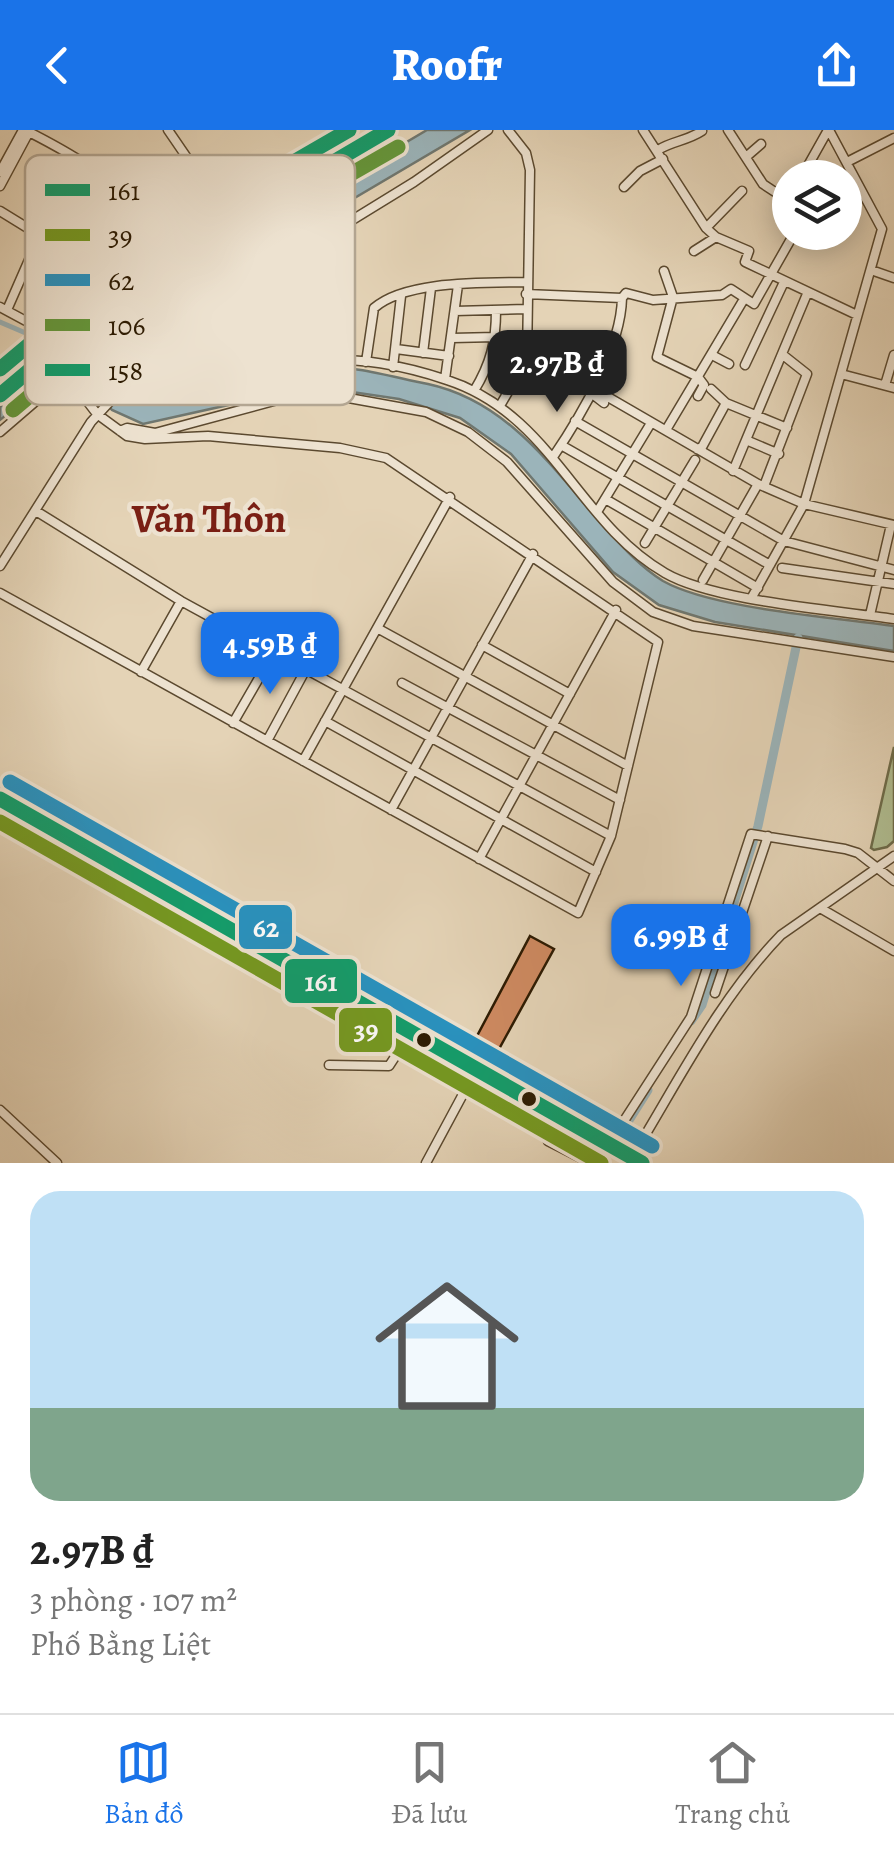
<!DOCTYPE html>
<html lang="vi">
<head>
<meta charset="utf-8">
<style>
	:root { --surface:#fff; --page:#f6f6f6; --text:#222; --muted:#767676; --line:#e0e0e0; --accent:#1a73e8 }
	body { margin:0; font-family:Alegreya,serif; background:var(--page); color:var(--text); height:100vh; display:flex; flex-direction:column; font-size:38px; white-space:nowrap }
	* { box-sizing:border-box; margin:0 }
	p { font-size:32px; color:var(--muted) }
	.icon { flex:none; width:55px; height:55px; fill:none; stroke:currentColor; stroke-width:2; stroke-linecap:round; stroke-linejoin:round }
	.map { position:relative; height:1033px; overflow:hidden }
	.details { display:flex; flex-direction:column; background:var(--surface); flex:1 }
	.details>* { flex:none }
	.controls { position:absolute; left:772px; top:30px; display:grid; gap:20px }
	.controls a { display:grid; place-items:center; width:90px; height:90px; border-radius:50%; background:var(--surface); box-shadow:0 5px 25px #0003; font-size:50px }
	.price { position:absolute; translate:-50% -85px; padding:0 22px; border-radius:20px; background:var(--accent); color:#fff; font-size:32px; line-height:65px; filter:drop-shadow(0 2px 5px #0008) }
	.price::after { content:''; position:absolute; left:50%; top:60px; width:30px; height:22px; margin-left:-15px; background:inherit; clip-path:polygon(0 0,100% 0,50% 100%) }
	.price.on { background:#222; color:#fff }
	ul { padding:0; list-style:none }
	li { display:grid; align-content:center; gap:20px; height:530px; padding:0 30px }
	li span { display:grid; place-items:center; height:310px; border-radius:30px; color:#555 }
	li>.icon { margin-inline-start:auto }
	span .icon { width:180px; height:180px; fill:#fffc; stroke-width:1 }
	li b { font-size:42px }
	header { display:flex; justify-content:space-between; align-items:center; height:130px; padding:0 30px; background:var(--accent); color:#fff; font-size:45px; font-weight:800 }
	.tab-bar { display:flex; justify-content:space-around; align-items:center; height:140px; border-top:2px solid var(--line); background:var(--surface); font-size:28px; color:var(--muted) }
	.tab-bar a { display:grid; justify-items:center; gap:5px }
	.tab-bar .on { color:var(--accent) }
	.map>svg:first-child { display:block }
</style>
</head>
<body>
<header><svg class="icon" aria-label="back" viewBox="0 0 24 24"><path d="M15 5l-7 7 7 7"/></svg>Roofr<svg class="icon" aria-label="share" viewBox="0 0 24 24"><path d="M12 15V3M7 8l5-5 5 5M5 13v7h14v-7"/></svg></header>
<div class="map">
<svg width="894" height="1033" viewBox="0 0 894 1033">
	<rect width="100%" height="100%" fill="#e4d3b6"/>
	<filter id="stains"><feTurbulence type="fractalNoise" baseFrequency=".002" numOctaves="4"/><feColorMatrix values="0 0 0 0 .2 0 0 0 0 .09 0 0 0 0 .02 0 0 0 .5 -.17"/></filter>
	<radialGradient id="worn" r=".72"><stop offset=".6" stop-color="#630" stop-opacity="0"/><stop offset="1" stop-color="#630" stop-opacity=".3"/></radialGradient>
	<path fill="#b0bd91" stroke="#6e6c4a" stroke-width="2.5" d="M894 617V711L887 717 874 720 871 718Z"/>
	<path fill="#9bb4ba" stroke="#6f7770" stroke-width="2.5" d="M427 0H470L268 119 140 184 119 206 106 239C127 295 188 264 226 255 256 247 285 239 316 237 354 235 392 247 428 254 507 271 552 337 602 394 621 415 639 436 663 451 713 479 833 487 894 496V521L715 492 659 475 613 442 511 324 460 288 399 269 325 258 296 260 143 294 112 280 71 232 0 290V277L133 159 300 75Z"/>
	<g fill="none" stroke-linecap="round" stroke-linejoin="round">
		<path stroke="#9bb4ba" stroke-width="5" d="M0 192 49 213"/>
		<path stroke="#9bb4ba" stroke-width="9" d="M691 891 702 875 758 696 798 508
			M602 1033 648 960"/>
	</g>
	<path fill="#ce8a61" stroke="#2d1b02" stroke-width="2.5" d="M530 806 554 819 499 919 477 906Z"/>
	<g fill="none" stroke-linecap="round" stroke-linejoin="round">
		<defs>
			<path id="minor" d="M168 0 229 89
				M508 0 526 23 530 40 527 229 591 263H601L758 354 804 374 894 395
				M643 0 706 98 716 107 749 121 745 132 857 185
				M728 0 763 54 775 62 790 59
				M29 2C74 25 123 53 152 96
				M328 12 353 0
				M658 20C672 11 687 11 702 1
				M746 27 761 14
				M849 31 894 8
				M0 42 23 0
				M801 48 828 0
				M86 54 94 41
				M0 56 30 0
				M624 57 640 41 663 29
				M0 81 39 105
				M706 98 742 61
				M694 121 716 107
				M871 140 894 148
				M664 141 673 167
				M526 164 622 168C621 218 581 286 553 327
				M673 167 657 227 698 247
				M622 168 626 163 653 170 722 165 731 159 754 174 795 102
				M0 177 63 211
				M182 179 193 199
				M7 180 46 91 77 117 114 157
				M455 181 526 179
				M452 208 496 207
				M396 219 449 226
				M423 223 431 158
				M712 225 729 234
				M366 232 374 178C406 150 484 153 526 152
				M745 235 784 152
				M393 237 401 166
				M841 244 894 258
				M698 247 704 255 698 266
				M445 249 458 155
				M129 251C165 268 194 254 231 245 257 238 286 233 313 231 356 226 406 236 447 250 552 284 577 392 665 443 713 471 835 480 894 489
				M129 251 120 234 136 202 271 140 414 52 488 0
				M885 255 894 225
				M711 259 726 273 787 298
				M474 261C491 233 496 212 496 180
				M591 263 604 273
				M501 274 527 229
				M575 291 784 411 894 440
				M666 300 744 169
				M120 301 127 298 155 303 296 265 321 263 426 282 468 302 507 332 613 452 653 482 693 496 894 527
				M0 302 65 246
				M746 310 779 324
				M561 315 770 435
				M697 319 702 317 726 273
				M733 341 807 164
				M764 356 807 244 783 225
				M607 370 758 458
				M36 381 181 471 611 706
				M597 382 651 293
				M645 413 695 330
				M0 436 91 292 129 251
				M782 438 894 454
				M703 450 758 354
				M0 463 578 783 611 706 658 512 386 328 340 318 208 306 145 309 127 306 97 284 74 254 43 228
				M752 467 804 374 882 99 829 0
				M870 485 891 395
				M377 498 628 636
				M482 515 570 564
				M141 542 181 471
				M402 553 620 670
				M325 591 596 742
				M233 593 274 522
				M267 611 306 539
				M303 631 450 367
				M391 680 533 424
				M479 729 616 480
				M820 778 894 821
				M715 863 768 706
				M329 935 389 936 404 913V899
				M0 980 57 1033
				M548 1011 587 1031
				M609 1014 691 887 751 704 845 719 858 723 894 751
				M632 1027C678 952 719 869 781 805L894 726
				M426 1033 476 940
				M586 1033 597 1008
				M596 1033 605 1012"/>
			<path id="major" d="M0 265 82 196 114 157 183 114 262 74 388 0
				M0 669 642 1033"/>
		</defs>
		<use href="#minor" stroke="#5b492f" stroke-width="11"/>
		<use href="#major" stroke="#2d1b02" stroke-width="14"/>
		<use href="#minor" stroke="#ede2d0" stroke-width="8"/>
		<use href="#major" stroke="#e2ba7b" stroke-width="10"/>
		<defs>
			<path id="bus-1" d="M0 265 82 196 114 157 183 114 262 74 388 0
				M0 669 642 1033"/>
			<path id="bus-2" d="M0 692 601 1033"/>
			<path id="bus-3" d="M10 652 652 1016"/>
			<path id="bus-4" d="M13 280 96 210 127 172 398 17"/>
			<path id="bus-5" d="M0 239 68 182 103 140 172 97 252 56 349 0"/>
		</defs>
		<use href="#bus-1" stroke="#ede2d0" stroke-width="22"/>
		<use href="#bus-2" stroke="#ede2d0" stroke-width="22"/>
		<use href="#bus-3" stroke="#ede2d0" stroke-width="22"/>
		<use href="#bus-4" stroke="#ede2d0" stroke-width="22"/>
		<use href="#bus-5" stroke="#ede2d0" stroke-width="22"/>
		<use href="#bus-1" stroke="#129d6b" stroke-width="15"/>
		<use href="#bus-2" stroke="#759921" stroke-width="15"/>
		<use href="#bus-3" stroke="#2892c0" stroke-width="15"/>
		<use href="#bus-4" stroke="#64973a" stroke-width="15"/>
		<use href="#bus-5" stroke="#129d6b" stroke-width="15"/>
	</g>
	<g fill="#2d1b02" stroke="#ede2d0" stroke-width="4">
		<circle cx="424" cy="910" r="9"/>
		<circle cx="529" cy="969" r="9"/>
	</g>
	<g text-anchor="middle" stroke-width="9" stroke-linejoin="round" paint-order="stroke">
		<g font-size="40" font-weight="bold" fill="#7a1f14" stroke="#ede2d0">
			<text x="209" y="402">Văn Thôn</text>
		</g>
	</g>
	<rect x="25" y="25" width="330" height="250" rx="15" fill="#ede2d0" stroke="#b3a692" stroke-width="2.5"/>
	<rect x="45" y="54" width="45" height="12" fill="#129d6b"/>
	<rect x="45" y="99" width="45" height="12" fill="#759921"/>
	<rect x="45" y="144" width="45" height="12" fill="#2892c0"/>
	<rect x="45" y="189" width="45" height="12" fill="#64973a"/>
	<rect x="45" y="234" width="45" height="12" fill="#129d6b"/>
	<g font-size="28" fill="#2d1b02">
		<text x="108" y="70">161</text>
		<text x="108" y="115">39</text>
		<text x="108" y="160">62</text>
		<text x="108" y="205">106</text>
		<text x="108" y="250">158</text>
	</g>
	<g stroke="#ede2d0" stroke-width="4">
		<rect x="237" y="773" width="57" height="48" rx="10" fill="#2892c0"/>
		<rect x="283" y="827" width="76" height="48" rx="10" fill="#129d6b"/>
		<rect x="337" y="876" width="57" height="48" rx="10" fill="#759921"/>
	</g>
	<g font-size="28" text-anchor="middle" font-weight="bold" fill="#fff">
		<text x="266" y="807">62</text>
		<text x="321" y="861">161</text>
		<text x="366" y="909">39</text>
	</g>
	<rect width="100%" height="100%" filter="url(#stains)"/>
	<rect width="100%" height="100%" fill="url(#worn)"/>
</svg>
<div class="controls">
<a><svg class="icon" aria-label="layers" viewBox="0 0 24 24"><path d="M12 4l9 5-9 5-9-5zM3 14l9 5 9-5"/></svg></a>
</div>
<b class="price on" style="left:557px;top:285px">2.97B ₫</b>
<b class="price" style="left:270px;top:567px">4.59B ₫</b>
<b class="price" style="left:681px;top:859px">6.99B ₫</b>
</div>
<section class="details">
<ul>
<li><span style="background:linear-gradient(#bfe0f5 70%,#7fa58c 0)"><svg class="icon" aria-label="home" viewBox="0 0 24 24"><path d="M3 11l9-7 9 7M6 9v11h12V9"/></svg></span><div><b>2.97B ₫</b><p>3 phòng · 107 m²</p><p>Phố Bằng Liệt</p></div></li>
</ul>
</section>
<nav class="tab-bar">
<a class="on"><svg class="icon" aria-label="map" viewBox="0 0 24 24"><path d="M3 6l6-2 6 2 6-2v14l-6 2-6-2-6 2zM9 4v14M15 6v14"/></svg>Bản đồ</a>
<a><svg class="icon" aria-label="saved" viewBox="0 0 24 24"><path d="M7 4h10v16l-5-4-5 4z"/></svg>Đã lưu</a>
<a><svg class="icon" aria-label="home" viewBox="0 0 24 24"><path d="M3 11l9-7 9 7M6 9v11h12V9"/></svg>Trang chủ</a>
</nav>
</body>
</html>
